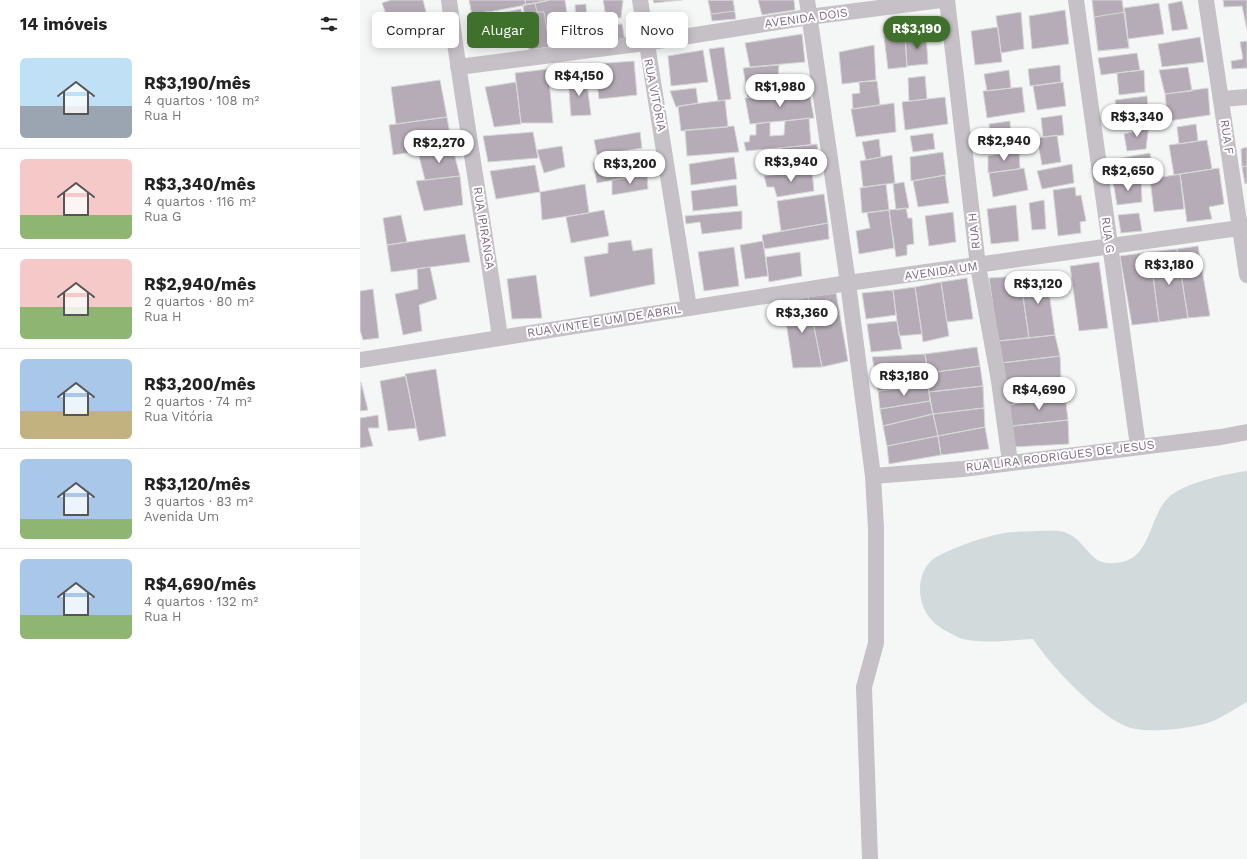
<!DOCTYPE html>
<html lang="pt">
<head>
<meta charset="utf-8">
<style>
	:root { --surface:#fff; --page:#f2f2f2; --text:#222; --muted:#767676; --line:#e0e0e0; --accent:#3f712c }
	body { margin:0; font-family:"Work Sans",sans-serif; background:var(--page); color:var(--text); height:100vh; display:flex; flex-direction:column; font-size:15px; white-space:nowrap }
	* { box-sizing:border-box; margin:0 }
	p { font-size:13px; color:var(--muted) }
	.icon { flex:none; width:22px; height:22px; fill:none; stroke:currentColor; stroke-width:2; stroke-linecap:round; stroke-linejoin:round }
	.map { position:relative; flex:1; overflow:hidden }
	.side { display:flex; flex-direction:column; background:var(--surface); width:360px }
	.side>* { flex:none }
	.top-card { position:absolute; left:12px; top:12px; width:380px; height:36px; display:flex; gap:8px }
	.price { position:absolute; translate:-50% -34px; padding:0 9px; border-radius:14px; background:#fff; color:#222; font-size:13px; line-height:26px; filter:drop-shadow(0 1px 2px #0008) }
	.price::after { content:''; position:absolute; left:50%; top:24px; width:12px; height:9px; margin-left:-6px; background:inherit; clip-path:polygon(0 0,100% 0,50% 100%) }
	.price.current { background:var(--accent); color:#fff }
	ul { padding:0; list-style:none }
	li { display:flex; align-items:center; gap:12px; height:100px; padding:0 20px }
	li+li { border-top:1px solid var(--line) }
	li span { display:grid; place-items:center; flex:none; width:112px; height:80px; border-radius:6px; color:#555 }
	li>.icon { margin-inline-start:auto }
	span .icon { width:48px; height:48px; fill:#fffc; stroke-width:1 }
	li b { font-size:17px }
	h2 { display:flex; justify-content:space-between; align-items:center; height:48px; padding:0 20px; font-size:17px }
	.tag { padding:0 14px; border-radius:6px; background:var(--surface); box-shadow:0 2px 10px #0003; font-size:14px; line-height:36px }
	.tag.current { background:var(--accent); color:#fff }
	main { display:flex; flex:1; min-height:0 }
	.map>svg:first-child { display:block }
</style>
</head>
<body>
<main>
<section class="side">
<h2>14 imóveis<svg class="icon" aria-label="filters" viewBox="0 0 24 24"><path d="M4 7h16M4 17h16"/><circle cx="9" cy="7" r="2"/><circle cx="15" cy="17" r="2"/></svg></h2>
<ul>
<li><span style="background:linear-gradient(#bfe0f5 60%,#9aa5b1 0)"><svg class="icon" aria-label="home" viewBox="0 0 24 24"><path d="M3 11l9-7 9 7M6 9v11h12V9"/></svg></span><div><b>R$3,190/mês</b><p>4 quartos · 108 m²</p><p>Rua H</p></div></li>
<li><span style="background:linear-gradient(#f6c9c9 70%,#8fb573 0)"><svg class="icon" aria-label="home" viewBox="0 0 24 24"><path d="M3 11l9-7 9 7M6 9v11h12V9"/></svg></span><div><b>R$3,340/mês</b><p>4 quartos · 116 m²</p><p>Rua G</p></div></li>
<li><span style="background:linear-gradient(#f6c9c9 60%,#8fb573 0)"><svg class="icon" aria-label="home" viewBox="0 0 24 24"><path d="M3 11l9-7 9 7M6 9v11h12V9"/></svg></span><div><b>R$2,940/mês</b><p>2 quartos · 80 m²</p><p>Rua H</p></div></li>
<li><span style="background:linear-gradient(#a9c7e8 65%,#c2b280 0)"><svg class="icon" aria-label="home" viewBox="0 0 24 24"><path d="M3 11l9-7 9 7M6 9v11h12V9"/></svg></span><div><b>R$3,200/mês</b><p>2 quartos · 74 m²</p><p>Rua Vitória</p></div></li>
<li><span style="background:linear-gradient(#a9c7e8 75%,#8fb573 0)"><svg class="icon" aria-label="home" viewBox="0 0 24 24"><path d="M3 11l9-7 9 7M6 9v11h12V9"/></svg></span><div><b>R$3,120/mês</b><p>3 quartos · 83 m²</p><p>Avenida Um</p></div></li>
<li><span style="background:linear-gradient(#a9c7e8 70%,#8fb573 0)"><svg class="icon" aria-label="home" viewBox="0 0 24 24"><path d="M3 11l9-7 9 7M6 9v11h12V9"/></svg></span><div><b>R$4,690/mês</b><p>4 quartos · 132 m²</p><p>Rua H</p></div></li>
</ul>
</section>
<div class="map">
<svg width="887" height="859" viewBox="0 0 887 859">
	<rect width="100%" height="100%" fill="#f4f7f5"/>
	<path fill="#d3dadb" d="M887 471V702C874 709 858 721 844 724 824 729 791 733 771 728 740 719 691 666 673 639 650 640 626 644 603 639 599 638 594 635 590 633 571 624 560 610 560 588 560 576 566 562 578 556 598 546 622 537 644 533 654 531 666 532 677 531 688 531 699 529 709 534 731 546 729 569 762 562 792 556 789 514 810 496 828 482 865 474 887 471Z"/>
	<path fill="#b6acb7" stroke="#d6d8d7" d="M31 0H63L67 16 31 28 22 3Z
		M109 0H165L166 5 112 15Z
		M165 0H187V1L166 5Z
		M205 0 211 44 169 50 163 5 190 0Z
		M243 0H263L261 18 246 17Z
		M293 0H322L294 3Z
		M348 0H373L376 19 352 21Z
		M348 0H373L375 11 351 14Z
		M398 0H434L435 10 402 15Z
		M732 0H762L769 48 738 51Z
		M863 0H887V30L882 6 864 7Z
		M822 1 828 29 812 31 808 4Z
		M175 3 177 12H184L187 31 200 30 203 45 169 50 163 5Z
		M799 3 804 34 768 39 764 8Z
		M226 4 227 25H216L215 5Z
		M161 9 165 44 140 47 135 14Z
		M705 10 709 44 672 49 669 16Z
		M130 11 136 42 113 45 107 16Z
		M661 12 664 49 641 53 636 16Z
		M765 12 769 48 738 51 734 17Z
		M60 18 69 40 39 47 33 28Z
		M575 18 577 33 545 37 544 23Z
		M262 24 265 41 231 43 230 25Z
		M638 27 642 62 615 65 611 31Z
		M545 32 547 67 528 69 524 36Z
		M442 34 445 62 390 67 385 43Z
		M566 34 568 64 547 66 545 37Z
		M840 37 844 62 802 67 798 44Z
		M887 41V68L872 69 871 61 883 59 880 42Z
		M514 45 516 80 482 84 479 52Z
		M364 47 371 99 358 101 349 49Z
		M343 50 348 82 311 86 308 56Z
		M777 53 780 70 741 75 738 58Z
		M274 61 277 95 239 99 235 64Z
		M419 65 418 77 412 78 415 95 388 98 383 68Z
		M700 65 701 82 670 86 668 69Z
		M828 67 832 91 805 94 799 70Z
		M188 69 193 123H161L155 73Z
		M649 70 651 88 627 91 624 74Z
		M784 70 785 92 759 95 757 73Z
		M226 76 231 115 211 116 208 78Z
		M565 76 567 99 549 101 548 78Z
		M80 80 87 117 36 124 31 87Z
		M517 81 520 105 493 109 492 94 500 93 499 82Z
		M156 82 161 124 134 127 125 87Z
		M703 82 706 106 677 110 673 86Z
		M662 87 665 112 627 118 623 91Z
		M336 88 338 103 316 107 310 91Z
		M848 88 850 115 808 121 805 94Z
		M449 91 454 118 390 124 385 98Z
		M787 96 789 119 758 124 755 100Z
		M585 97 588 124 545 130 542 102Z
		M365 100 368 127 321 131 318 106Z
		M534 103 536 132 496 137 491 109Z
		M702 115 704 135 683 137 681 118Z
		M87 117 92 146 33 155 29 125Z
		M449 118 451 145 386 151 384 142H389L390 135H396V124L410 122V136L424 135 425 121Z
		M650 121 651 142 631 144 629 124Z
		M789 123 786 149 767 151 764 134 773 132 772 126Z
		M836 124 838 141 819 144 817 127Z
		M374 126 379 152 327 156 325 130Z
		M173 132 178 158 128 162 123 136Z
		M280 132 282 148 237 155 234 140Z
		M573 133 575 149 553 152 550 136Z
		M697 135 701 162 682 165 677 138Z
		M519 139 521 157 506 160 502 142Z
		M847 140 852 169 814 175 809 145Z
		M457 144 460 170 424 174 421 148Z
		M92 146 100 176 65 180 58 152Z
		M202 146 205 167 184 173 177 150Z
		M887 147V166L882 167 881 149Z
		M659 150 660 169 628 173V156Z
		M583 152 586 175 551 181 550 157Z
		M790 153 793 172 756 175 755 159Z
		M532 155 535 183 503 187 500 161Z
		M284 157 287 174 237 183 233 163Z
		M374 157 377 179 331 185 329 164Z
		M712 164 714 183 682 189 677 171Z
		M175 165 180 192 136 199 130 171Z
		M887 166V183L885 184 882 167Z
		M664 168 668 190 633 197 629 173Z
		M859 168 864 204 849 207 852 219 827 222 820 174Z
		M452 171 454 191 417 197 414 187H407L404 176Z
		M287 174 288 189 252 195V180Z
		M820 174 824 209 794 212 790 179Z
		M585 175 589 203 558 207 553 181Z
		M100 176 103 205 64 211 56 181Z
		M781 179 782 202 757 205 753 181Z
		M544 182 549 208 536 210 533 184Z
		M225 184 229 213 182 220 180 192Z
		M526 184 529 210 502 213 500 188Z
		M376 185 378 206 333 211 331 191Z
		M715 187 716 196 721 195 726 221 720 222 721 233 698 236 693 190Z
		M464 194 468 223 421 231 417 201Z
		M684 200 686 229 672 230 669 203Z
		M656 205 659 241 631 244 627 209Z
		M546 208 548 218H552L554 244 547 245V255L536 257 529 210Z
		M244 210 249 236 211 243 206 217Z
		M529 210 534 248 499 254 496 231 510 228 507 213Z
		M382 211V229L342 234 340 222 326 224 325 216Z
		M593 212 596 242 569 246 565 216Z
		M779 213 782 231 761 233 758 215Z
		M41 215 47 242 27 245 23 218Z
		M468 223 469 239 404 249 402 235Z
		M105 234 110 262 31 272 27 245Z
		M271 240 273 251 292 248 295 284 230 297 224 257 248 253V243Z
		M403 241 408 276 385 279 380 245Z
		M838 246 850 316 828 318 817 249Z
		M374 247 379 286 344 291 338 252Z
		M817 249 828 318 799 322 790 252Z
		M440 252 442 276 409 282 406 257Z
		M790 252 799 322 772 325 760 256Z
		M739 262 748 328 719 331 710 266Z
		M70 267 77 299 59 305 62 331 43 335 35 294 58 289 57 269Z
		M686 271 695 335 669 338 660 276Z
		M176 275 182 318 152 319 147 279Z
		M660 276 669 338 638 341 629 278Z
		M607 278 613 319 587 322 581 282Z
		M581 282 589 336 563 342 555 287Z
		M555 287 562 334 539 336 533 290Z
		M13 289 19 338 3 340 0 330V291Z
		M533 290 536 315 506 319 502 293Z
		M476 293 488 361 462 367 448 297Z
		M448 297 462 367 433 368 423 302Z
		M537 321 542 349 511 352 507 324Z
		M695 335 700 356 641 363 638 341Z
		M617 347 620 366 568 373 565 354Z
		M565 354 568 373 516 376 512 357Z
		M700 356 701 378 644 383 641 363Z
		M620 366 623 386 569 392 568 373Z
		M76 369 86 436 59 441 45 374Z
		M568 373V385L518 391 516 376Z
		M46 376 56 428 28 431 20 381Z
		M701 378 705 395 648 405 644 383Z
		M1 382 8 410 0 411Z
		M568 385 570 401 520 409 518 391Z
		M623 386 624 408 573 414 569 392Z
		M705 395 708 420 652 426 648 405Z
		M570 401 573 414 523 426 520 409Z
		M624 408 625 427 578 436 573 414Z
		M573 414 578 436 527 446 523 426Z
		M18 415 19 428H8L13 446 0 448V418Z
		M708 420 709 444 653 447 652 426Z
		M625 427 629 449 581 455 578 436Z
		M578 436 581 455 529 464 527 446Z"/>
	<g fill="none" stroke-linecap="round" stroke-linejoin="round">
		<path stroke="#c6c0c7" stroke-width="16" d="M89 0C104 113 124 225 140 337
			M280 0 329 308
			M447 0 488 283 513 476 516 528V643L504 687 510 859
			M587 0 618 266 639 381 650 462
			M716 0 778 446
			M846 0 887 275
			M98 67 285 43 449 17 581 0
			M862 99 887 97
			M0 360 488 283 887 227
			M513 476 603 469 861 437 887 432"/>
	</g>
	<g text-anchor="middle" stroke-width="4" stroke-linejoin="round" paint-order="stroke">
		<g font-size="12" fill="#806982" stroke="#fff">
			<text transform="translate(446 18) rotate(-8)" y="4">AVENIDA DOIS</text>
			<text transform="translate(295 95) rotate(79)" y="4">RUA VITÓRIA</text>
			<text transform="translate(867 137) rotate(82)" y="4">RUA F</text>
			<text transform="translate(124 228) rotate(81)" y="4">RUA IPIRANGA</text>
			<text transform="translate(614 231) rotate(-96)" y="4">RUA H</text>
			<text transform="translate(748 235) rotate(82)" y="4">RUA G</text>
			<text transform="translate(581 271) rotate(-8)" y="4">AVENIDA UM</text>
			<text transform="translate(244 321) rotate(-9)" y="4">RUA VINTE E UM DE ABRIL</text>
			<text transform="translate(700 456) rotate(-7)" y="4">RUA LIRA RODRIGUES DE JESUS</text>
		</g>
	</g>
</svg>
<b class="price current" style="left:557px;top:50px">R$3,190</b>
<b class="price" style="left:219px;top:97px">R$4,150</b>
<b class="price" style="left:420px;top:108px">R$1,980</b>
<b class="price" style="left:777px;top:138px">R$3,340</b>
<b class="price" style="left:644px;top:162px">R$2,940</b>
<b class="price" style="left:79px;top:164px">R$2,270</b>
<b class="price" style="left:431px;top:183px">R$3,940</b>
<b class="price" style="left:270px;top:185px">R$3,200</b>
<b class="price" style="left:768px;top:192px">R$2,650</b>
<b class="price" style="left:809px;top:286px">R$3,180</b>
<b class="price" style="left:678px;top:305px">R$3,120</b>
<b class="price" style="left:442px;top:334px">R$3,360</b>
<b class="price" style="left:544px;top:397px">R$3,180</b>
<b class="price" style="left:679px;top:411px">R$4,690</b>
<div class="top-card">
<a class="tag">Comprar</a>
<a class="tag current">Alugar</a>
<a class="tag">Filtros</a>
<a class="tag">Novo</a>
</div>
</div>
</main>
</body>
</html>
